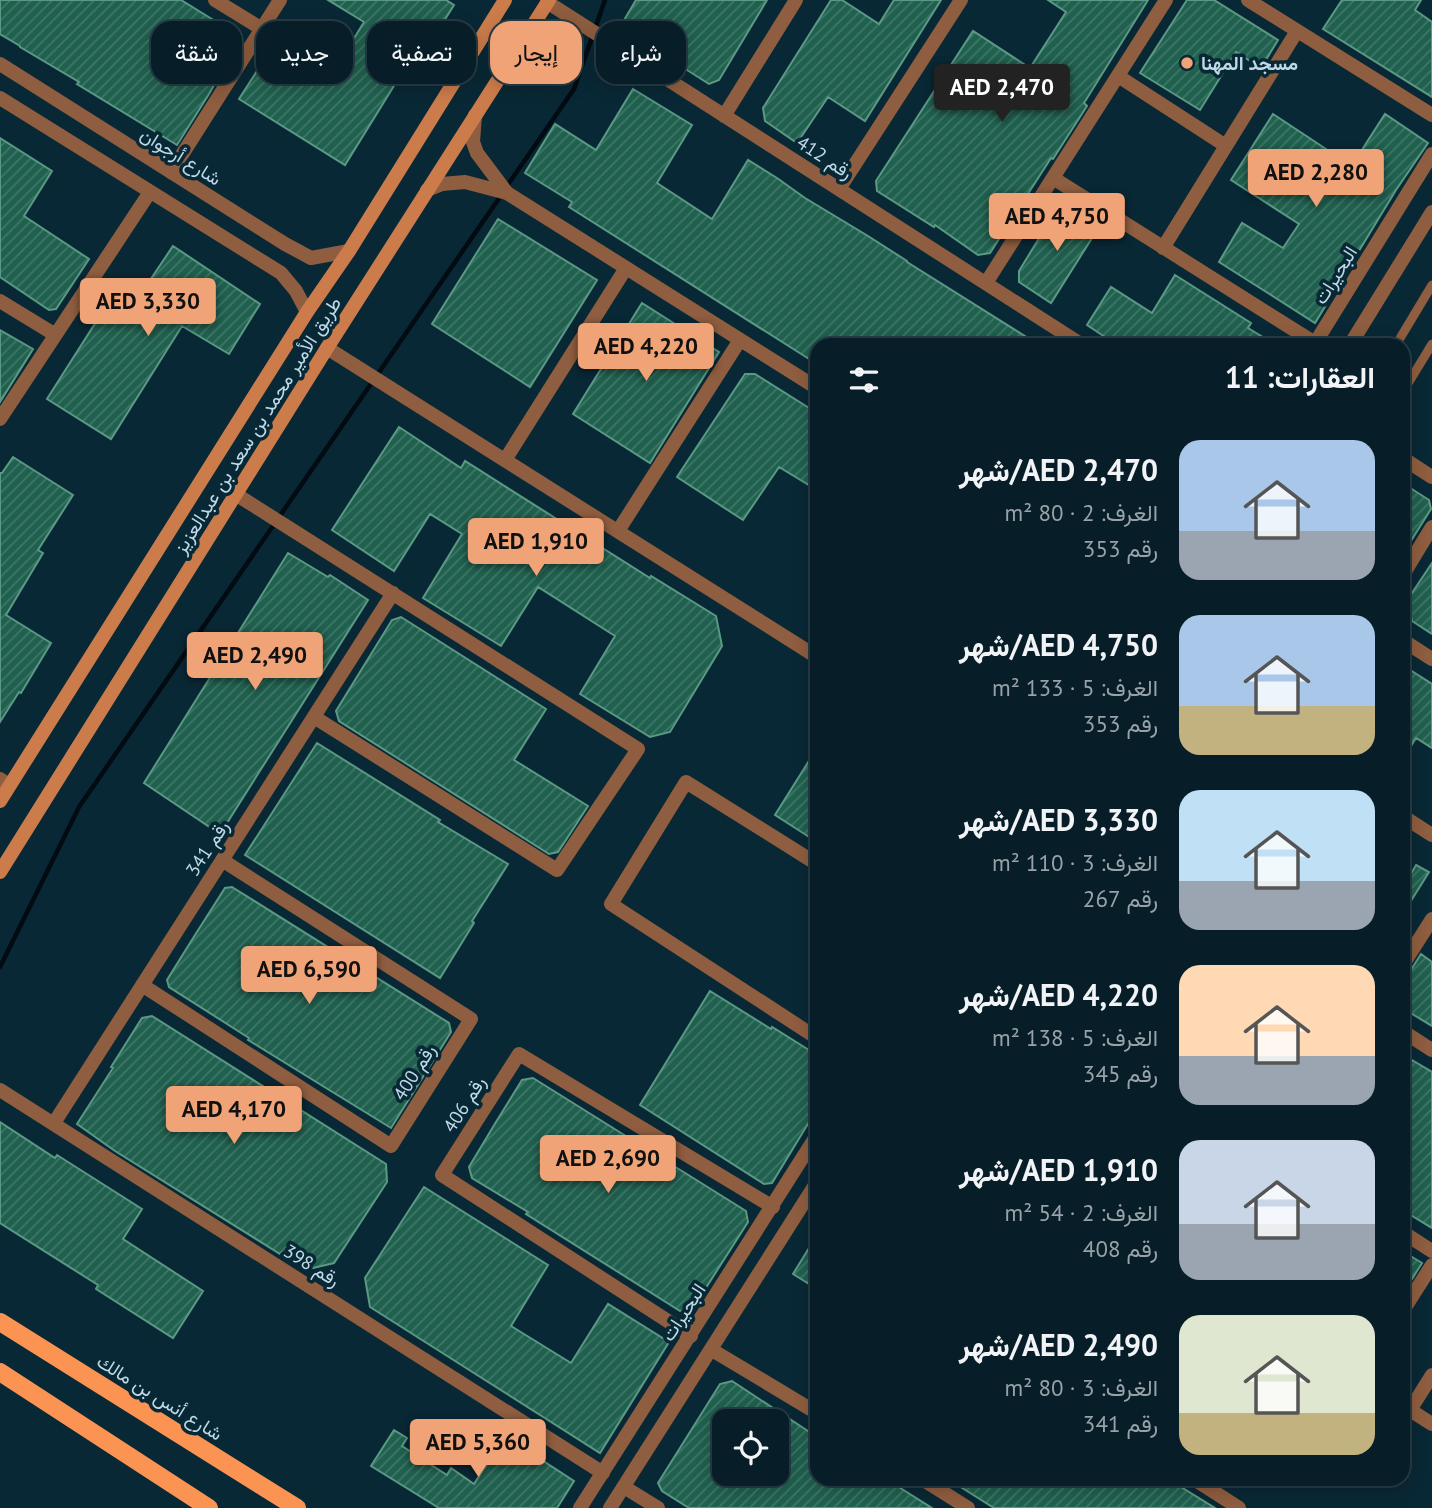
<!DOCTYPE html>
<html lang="ar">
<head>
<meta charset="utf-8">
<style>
	:root { --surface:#071e28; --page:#102730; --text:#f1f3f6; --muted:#98a2a8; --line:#283c45; --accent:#efa377 }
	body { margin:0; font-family:"PT Sans",Vazirmatn,sans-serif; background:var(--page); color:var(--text); direction:rtl; height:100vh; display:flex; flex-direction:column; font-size:26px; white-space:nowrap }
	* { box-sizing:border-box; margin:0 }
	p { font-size:23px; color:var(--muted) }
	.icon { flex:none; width:38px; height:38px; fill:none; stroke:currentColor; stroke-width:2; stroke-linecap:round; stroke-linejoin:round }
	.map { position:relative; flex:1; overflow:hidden; direction:ltr }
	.drawer { position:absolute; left:810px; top:338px; width:600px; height:1148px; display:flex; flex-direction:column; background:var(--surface); border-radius:21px; box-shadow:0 4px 18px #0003,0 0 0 2px var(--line); direction:rtl }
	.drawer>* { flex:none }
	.hud { position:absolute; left:21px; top:21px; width:665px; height:63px; direction:rtl; display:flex; gap:14px }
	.controls { position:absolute; left:712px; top:1409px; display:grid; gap:14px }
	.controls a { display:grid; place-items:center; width:77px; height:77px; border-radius:14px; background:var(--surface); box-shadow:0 4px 18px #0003,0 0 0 2px var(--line); font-size:35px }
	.price { position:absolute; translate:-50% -60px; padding:0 16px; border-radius:7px; background:var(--accent); color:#111; font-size:23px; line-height:46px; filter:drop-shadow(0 2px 4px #0008) }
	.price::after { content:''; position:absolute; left:50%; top:42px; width:21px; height:16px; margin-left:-10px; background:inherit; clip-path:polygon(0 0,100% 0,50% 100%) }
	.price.current { background:#222; color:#fff }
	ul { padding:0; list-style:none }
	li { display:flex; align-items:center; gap:21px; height:175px; padding:0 35px }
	li span { display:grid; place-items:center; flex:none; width:196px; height:140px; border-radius:21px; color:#555 }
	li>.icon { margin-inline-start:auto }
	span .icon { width:84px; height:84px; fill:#fffc; stroke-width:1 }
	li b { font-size:30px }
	h2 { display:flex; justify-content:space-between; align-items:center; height:84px; padding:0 35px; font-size:30px }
	.pill { padding:0 24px; border-radius:21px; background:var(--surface); box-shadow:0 4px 18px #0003,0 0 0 2px var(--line); font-size:24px; line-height:63px }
	.pill.current { background:var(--accent); color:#111 }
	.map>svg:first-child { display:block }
</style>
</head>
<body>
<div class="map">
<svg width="1432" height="1508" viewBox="0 0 1432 1508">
	<defs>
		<pattern id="building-hatch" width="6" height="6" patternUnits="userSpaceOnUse" patternTransform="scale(1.75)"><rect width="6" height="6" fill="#20604e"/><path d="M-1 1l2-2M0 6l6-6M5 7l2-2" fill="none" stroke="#3f7668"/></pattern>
	</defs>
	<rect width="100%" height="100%" fill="#092835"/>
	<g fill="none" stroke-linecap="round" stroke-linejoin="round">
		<path stroke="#020b11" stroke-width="4.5" d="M507 186 574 89 605 0
			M0 967 79 807 502 194"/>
	</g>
	<path fill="url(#building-hatch)" stroke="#5a9984" stroke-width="2" fill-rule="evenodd" d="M0 0H181L241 37 209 94 177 145 77 84 79 82 20 47V46L0 34Z
		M328 0H446L454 5 420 59 413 55 345 165 239 99 273 46 328 81 364 22Z
		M636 0H767L719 80 709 84 668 58 671 52 623 22Z
		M831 0H842L879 24 894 0H941L865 121 828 97 797 143 765 121 763 108Z
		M1048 0H1148L1084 103 1087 106 1053 159 1051 158 990 253 978 255 935 225 934 227 877 191 876 181 973 31 1030 68 1066 12Z
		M1187 0H1214L1278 40 1261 68 1236 52 1200 110 1140 73Z
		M1342 0H1421L1415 10 1432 22V97L1323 29Z
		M633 89 692 125 657 183 712 219 748 160 777 178 805 198 868 236 907 261V262L1039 345H817V364L569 207 572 202 525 173 555 124 596 150Z
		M1273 114 1329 151 1326 156 1349 170 1385 114 1428 143 1396 190 1315 323 1219 262 1242 223 1283 248 1299 224 1231 180Z
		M0 138 52 171 24 216 89 259 56 309 49 310 0 277Z
		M1066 206 1099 227 1051 303 1019 282V271L1057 209Z
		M498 219 597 280 530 387 432 324Z
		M173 246 260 304 229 354 182 326 111 439 47 399 117 289 136 301Z
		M1175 275 1251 323 1248 328 1276 345H1117L1087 325 1111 287 1152 313Z
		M642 303 719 352 650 463 573 414Z
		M0 330 33 349 0 402Z
		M745 374H755L817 413V490L779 467 743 520 677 477Z
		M399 427 461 468 465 461 650 578 651 576 716 616 722 646 670 732 650 737 580 694 615 636 538 587 501 646 423 598 462 534 430 514 394 571 332 530Z
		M13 457 73 495 38 550 43 553 6 615 51 643 21 693 19 692 0 722V473H2Z
		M1404 484 1429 500 1431 509 1404 552Z
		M288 553 328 577 330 575 368 600 220 834 144 783Z
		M1432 563V634L1412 621 1408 599Z
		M401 617 546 709 514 760 588 806 558 852 549 854 339 721 336 711 392 620Z
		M1404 666 1432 684V748L1416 738 1404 757Z
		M317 743 440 820 438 822 508 864 472 921 474 923 440 978 245 855Z
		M817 748V842L775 815Z
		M1416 865 1429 872 1404 912V869L1411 874Z
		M232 887 449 1023 451 1032 391 1128 248 1040 249 1038 169 987 167 980 195 935 225 888Z
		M1421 954 1432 962V1026L1404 1009V981Z
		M710 991 771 1029 772 1027 817 1055V1109L772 1183 764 1184 640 1105Z
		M152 1016 386 1164 387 1182 334 1263 309 1269 282 1252 280 1254 115 1151 77 1124 113 1068 111 1067 142 1018Z
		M1412 1060 1432 1072V1228L1404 1211V1073Z
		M533 1078 746 1211 748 1222 693 1308 680 1311 526 1214 528 1212 472 1178 469 1167 496 1122 522 1080Z
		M0 1122 55 1158 57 1155 142 1209 123 1239 203 1291 173 1338 96 1289 98 1285 0 1223Z
		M424 1187 548 1265 511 1326 571 1363 608 1304 669 1342 600 1453 370 1307 365 1278Z
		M817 1235V1289L793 1274Z
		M1404 1252 1422 1263 1404 1292Z
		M732 1381 817 1437V1479H886L932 1508H689L662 1491 658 1483 720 1384ZM724 1421H777V1474H724Z
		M394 1430 407 1438 402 1446 447 1475 451 1468 474 1484 505 1436 574 1481 557 1508H439L371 1466Z
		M948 1479H1168L1215 1508H994Z"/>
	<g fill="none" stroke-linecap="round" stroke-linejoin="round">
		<path stroke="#8f5d3f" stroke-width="9" d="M1396 345 1432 285
			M1404 390 1432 344"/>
		<path stroke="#8f5d3f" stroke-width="14" d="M215 0 262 29
			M1248 0 1432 115
			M547 2 1082 345
			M1118 76 1226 146
			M475 115 473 142 477 153 507 193
			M724 116 796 0
			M171 172 280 0
			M1053 178 1315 343
			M839 189 961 0
			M427 190 442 184 465 182 507 193 817 388
			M1163 248 1297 31
			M986 283 1166 0
			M0 301 54 334
			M327 348 817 657
			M0 419 150 192
			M1404 459 1432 477
			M505 460 626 268
			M237 495 638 749 557 870 314 717
			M618 531 740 340
			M1404 573 1432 527
			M1404 641 1432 659
			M0 779 9 785
			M1404 817 1432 835
			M817 864 686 782 611 904 817 1038
			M1404 963 1432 919
			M142 985 391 1146 471 1019 222 860
			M1404 1032 1432 1050
			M0 1090 603 1473
			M54 1123 393 593
			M1404 1233 1432 1251
			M1404 1309 1432 1265
			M691 1336 442 1175 519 1054 773 1207
			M712 1350 817 1413
			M1432 1375 1410 1410 1432 1424
			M922 1479 968 1508
			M1194 1479 1239 1508
			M624 1487 658 1508"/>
		<path stroke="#8f5d3f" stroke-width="14" d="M0 64 285 244 311 258 349 251
			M0 98 281 273 296 291 307 312
			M1314 345 1432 154
			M1350 345 1432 212
			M580 1508 817 1135
			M610 1508 817 1182"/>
		<path stroke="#cc7c4b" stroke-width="14" d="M0 801 307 312 349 251 505 0
			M0 872 327 348 549 0"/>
		<path stroke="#fb9352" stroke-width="18" d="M0 1322 297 1508
			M0 1372 209 1508"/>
	</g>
	<circle fill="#efa377" stroke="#092835" stroke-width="2.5" cx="1187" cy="63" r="7"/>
	<g text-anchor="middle" stroke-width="7" stroke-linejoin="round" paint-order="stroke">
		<g font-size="19" font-weight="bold" fill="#bedae9" stroke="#092835" text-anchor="start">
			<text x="1201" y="70">مسجد المهنا</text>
		</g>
		<g font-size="19" fill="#bedae9" stroke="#092835">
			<text transform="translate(181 156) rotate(32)" y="7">شارع أرجوان</text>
			<text transform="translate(825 157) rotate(33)" y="7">رقم 412</text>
			<text transform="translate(1335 275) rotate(-58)" y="7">البحيرات</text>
			<text transform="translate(257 425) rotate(-58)" y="7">طريق الأمير محمد بن سعد بن عبدالعزيز</text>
			<text transform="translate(207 848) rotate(-57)" y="7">رقم 341</text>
			<text transform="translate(414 1072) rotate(-58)" y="7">رقم 400</text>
			<text transform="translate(464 1104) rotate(-58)" y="7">رقم 406</text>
			<text transform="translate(312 1265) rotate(32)" y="7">رقم 398</text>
			<text transform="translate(683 1312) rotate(-57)" y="7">البحيرات</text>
			<text transform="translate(160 1397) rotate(32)" y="7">شارع أنس بن مالك</text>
		</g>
	</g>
</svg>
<div class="controls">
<a><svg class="icon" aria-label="locate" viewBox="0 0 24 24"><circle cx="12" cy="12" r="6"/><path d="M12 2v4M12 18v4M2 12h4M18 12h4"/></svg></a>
</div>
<b class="price current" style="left:1002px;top:124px">AED 2,470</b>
<b class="price" style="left:1316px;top:209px">AED 2,280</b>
<b class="price" style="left:1057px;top:253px">AED 4,750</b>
<b class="price" style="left:148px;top:338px">AED 3,330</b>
<b class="price" style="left:646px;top:383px">AED 4,220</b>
<b class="price" style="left:536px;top:578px">AED 1,910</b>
<b class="price" style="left:255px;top:692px">AED 2,490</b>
<b class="price" style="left:309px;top:1006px">AED 6,590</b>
<b class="price" style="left:234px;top:1146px">AED 4,170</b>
<b class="price" style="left:608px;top:1195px">AED 2,690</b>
<b class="price" style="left:478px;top:1479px">AED 5,360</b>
<div class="hud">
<a class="pill">شراء</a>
<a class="pill current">إيجار</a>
<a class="pill">تصفية</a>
<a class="pill">جديد</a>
<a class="pill">شقة</a>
</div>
<section class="drawer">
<h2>العقارات: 11<svg class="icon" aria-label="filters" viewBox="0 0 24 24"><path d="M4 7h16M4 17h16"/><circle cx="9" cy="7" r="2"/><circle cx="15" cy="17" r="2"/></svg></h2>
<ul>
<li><span style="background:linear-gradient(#a9c7e8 65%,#9aa5b1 0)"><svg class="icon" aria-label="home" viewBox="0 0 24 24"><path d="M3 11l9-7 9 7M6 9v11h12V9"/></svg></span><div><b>AED 2,470/شهر</b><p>الغرف: 2 · 80 m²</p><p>رقم 353</p></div></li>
<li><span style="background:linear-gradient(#a9c7e8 65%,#c2b280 0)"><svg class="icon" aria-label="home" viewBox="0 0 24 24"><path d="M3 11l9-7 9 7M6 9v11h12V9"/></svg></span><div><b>AED 4,750/شهر</b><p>الغرف: 5 · 133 m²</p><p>رقم 353</p></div></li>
<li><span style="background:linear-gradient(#bfe0f5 65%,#9aa5b1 0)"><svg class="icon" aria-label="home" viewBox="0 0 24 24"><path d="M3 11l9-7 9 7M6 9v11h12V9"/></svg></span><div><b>AED 3,330/شهر</b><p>الغرف: 3 · 110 m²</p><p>رقم 267</p></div></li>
<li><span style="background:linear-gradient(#ffd9b3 65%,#9aa5b1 0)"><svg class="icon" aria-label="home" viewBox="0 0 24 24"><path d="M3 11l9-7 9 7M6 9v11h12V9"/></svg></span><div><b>AED 4,220/شهر</b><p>الغرف: 5 · 138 m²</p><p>رقم 345</p></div></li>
<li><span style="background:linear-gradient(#c9d6e8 60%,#9aa5b1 0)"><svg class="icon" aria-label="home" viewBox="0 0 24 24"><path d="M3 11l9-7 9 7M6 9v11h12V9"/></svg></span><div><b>AED 1,910/شهر</b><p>الغرف: 2 · 54 m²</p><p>رقم 408</p></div></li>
<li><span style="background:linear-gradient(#dfe7d0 70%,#c2b280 0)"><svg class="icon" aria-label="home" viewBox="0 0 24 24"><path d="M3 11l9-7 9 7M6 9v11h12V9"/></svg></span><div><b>AED 2,490/شهر</b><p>الغرف: 3 · 80 m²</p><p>رقم 341</p></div></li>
</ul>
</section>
</div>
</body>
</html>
